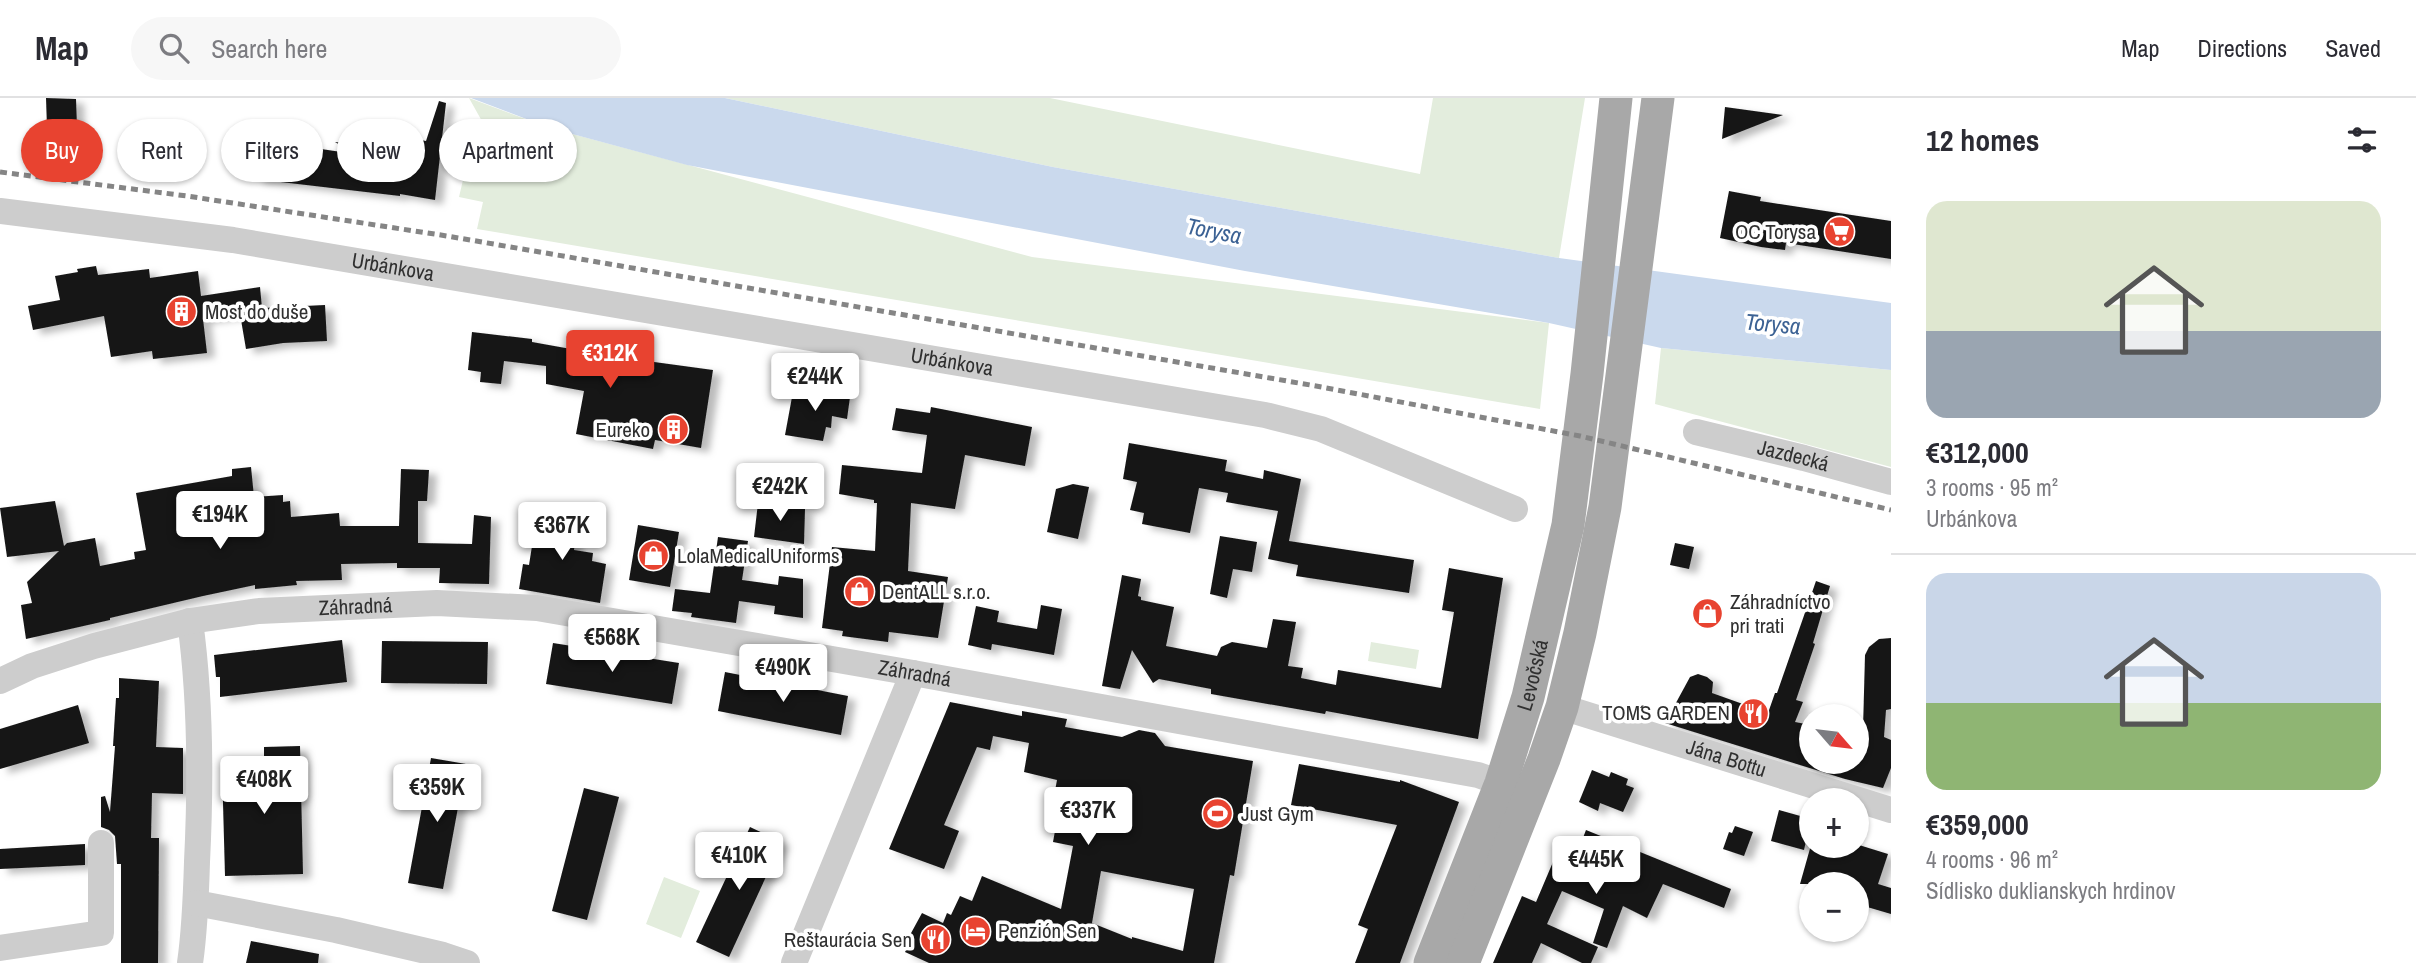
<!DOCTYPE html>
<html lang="en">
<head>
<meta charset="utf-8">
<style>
	:root { --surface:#fff; --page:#f7f7f7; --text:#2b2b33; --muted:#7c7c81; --line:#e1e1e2; --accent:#e84330 }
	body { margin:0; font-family:"Archivo Narrow",sans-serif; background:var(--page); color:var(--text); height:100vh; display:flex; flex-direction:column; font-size:26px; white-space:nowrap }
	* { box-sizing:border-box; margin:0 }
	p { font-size:23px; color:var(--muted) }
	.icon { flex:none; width:38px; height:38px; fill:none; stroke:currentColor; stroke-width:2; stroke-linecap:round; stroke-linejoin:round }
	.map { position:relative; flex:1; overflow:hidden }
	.side { display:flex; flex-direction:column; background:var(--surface); width:525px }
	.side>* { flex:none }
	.guide { position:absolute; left:21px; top:21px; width:665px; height:63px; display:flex; gap:14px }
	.needle { width:46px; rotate:118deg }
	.controls { position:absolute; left:1799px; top:606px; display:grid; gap:14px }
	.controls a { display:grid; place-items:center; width:70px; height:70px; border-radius:50%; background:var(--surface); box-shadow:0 2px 5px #0004; font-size:35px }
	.price { position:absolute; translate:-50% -60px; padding:0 16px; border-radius:7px; background:#fff; color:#222; font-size:23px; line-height:46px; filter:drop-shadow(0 2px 4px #0008) }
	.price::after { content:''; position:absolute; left:50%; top:42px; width:21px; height:16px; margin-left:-10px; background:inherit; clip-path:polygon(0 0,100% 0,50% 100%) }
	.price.current { background:var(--accent); color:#fff }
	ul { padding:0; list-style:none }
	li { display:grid; align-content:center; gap:14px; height:371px; padding:0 35px }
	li+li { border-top:2px solid var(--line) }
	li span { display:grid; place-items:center; height:217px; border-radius:21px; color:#555 }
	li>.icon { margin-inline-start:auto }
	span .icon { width:126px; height:126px; fill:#fffc; stroke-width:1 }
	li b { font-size:30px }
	h2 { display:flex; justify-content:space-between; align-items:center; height:84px; padding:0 35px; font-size:30px }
	.pill { padding:0 24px; border-radius:32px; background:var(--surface); box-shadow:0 2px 5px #0004; font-size:24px; line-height:63px }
	.pill.current { background:var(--accent); color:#fff }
	header { display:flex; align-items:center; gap:42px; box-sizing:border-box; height:98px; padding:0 35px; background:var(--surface); border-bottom:2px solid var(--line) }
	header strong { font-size:33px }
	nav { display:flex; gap:38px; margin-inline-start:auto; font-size:24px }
	.search { width:490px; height:63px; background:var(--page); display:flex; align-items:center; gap:18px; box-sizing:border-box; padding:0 24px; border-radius:38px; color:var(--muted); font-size:26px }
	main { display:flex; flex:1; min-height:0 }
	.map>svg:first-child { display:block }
</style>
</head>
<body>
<header>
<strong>Map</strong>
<div class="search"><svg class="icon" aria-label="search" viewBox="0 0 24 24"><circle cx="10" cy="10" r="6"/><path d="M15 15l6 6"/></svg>Search here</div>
<nav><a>Map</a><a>Directions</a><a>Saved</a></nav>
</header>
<main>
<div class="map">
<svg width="1891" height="865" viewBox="0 0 1891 865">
	<defs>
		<filter id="shadow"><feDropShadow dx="8" dy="4.5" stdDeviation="3.5" flood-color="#0004"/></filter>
	</defs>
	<rect width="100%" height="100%" fill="#fff"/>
	<path fill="#e3eddd" d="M469 0 550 30 1032 159 1549 225 1540 311 477 131 483 104 459 99 471 48 495 54 497 50Z
		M725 0H1050L1420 76 1433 0H1585L1559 160 1053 69Z
		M1661 250 1891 272V369L1655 306Z
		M1371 544 1419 552 1416 571 1368 563Z
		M664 779 700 793 681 840 646 826Z"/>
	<path fill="#cad9ed" d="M471 0H725L1053 69 1559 160 1891 205V272L1661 250 1549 225 1245 173 687 67 550 30Z"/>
	<path fill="#171717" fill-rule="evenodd" filter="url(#shadow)" d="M46 0 76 1 77 29 47 30Z
		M439 3 446 5 435 102 400 96V98L255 81 260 42 355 56 335 44 415 54 416 41 426 43Z
		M1725 9 1783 17 1722 41Z
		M1729 93 1761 99 1760 103 1891 123V161L1786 145 1785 152 1761 149 1720 140Z
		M96 168 98 177 149 171 150 180 198 173 201 198 260 189 262 210 325 207 327 243 283 245 246 251 240 216 203 221 207 255 153 261 152 253 111 259 104 218 33 232 28 208 60 202 55 178 78 174 77 171Z
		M472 234 532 241V244L610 258 713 272 701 350 655 342 653 351 576 336 584 293 546 286V268L504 263 501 286 480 284 481 274 468 272Z
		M804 289 836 294 835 297 850 299 847 321 832 318 831 330 826 329 823 343 785 337 792 299 802 301Z
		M931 309 1032 329 1025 368 965 357 955 411 911 405 908 473 948 479 938 540 889 534 888 544 842 538 843 533 822 530 832 449 875 453 877 405H874V402L839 396 842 367 922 375 927 337 892 332 896 310 930 315Z
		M1129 345 1227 362 1225 373 1263 381 1264 372 1301 381 1289 443 1414 462 1409 495 1296 478 1298 467 1268 461 1278 413 1226 404 1228 395 1199 390 1190 435 1142 426 1144 415 1130 412 1137 384 1123 381Z
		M251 369 254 399 283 397V404L290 403 291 419 339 415 340 428H399L401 371 429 372 427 403H418V445L472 446 474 417 491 419 489 486 439 485 440 470H397V465L341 466 342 482 296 483 297 487 255 491V487L203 498 110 520V522L26 541 21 507 32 505 27 484 59 453 7 459 0 410 55 403 64 448 67 445 95 440 100 468 135 461 134 454 146 452 136 395 232 378V371Z
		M1073 386 1089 389 1078 441 1047 434 1056 391Z
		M758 405 805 411 804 446 754 439Z
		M545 412 578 417 574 452 593 455 592 463 606 466 600 505 519 491 523 466 529 467 535 429 543 430Z
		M638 427 679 434 670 489 629 482Z
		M1220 438 1257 444 1252 474 1233 471 1227 500 1210 496Z
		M718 439 748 443 742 482 778 487 779 478 803 481V520L774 516 775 508 739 503 736 525 691 519 692 515 672 513 675 491 710 495Z
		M1675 445 1694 449 1689 471 1670 467Z
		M1449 470 1503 480 1478 641 1326 613 1325 616 1211 596V591L1159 581 1153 585 1132 552 1120 591 1102 588 1122 477 1141 481 1138 498 1141 499V502L1174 509 1166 548 1217 558 1221 549 1232 544 1267 550 1273 521 1296 524 1288 568 1303 570 1301 580 1336 587 1338 572 1441 590 1454 514 1442 512Z
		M1816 483 1830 488 1813 545 1815 546 1796 602 1803 604 1795 624 1811 627V663H1857V649L1863 631 1865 557 1869 549 1879 541 1891 540V611L1886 612 1884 639 1891 642V670L1883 690 1845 681 1665 625 1690 579 1698 576 1707 579 1713 584 1712 595 1768 615 1775 595H1777Z
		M1041 507 1062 511 1054 557 992 546 991 552 968 547 976 508 999 513 997 524 1037 531Z
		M342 542 347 584 220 599V579H216L214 557Z
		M382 543 488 544 487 586 381 585Z
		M553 545 679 565 672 606 546 586Z
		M725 574 848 598 841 637 718 613Z
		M119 580 159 583 156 649 183 650V696L152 695 151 740H159L158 865H121V766H117L115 738 109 732 101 729V699L105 698 110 714 115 648H113L116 600H119Z
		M950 604 1022 618V613L1067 621 1065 629 1122 639 1139 632 1155 635 1165 648 1253 663 1234 778 1230 777 1214 865H929L905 854 907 850 904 848 922 815 943 825 947 815 951 817 960 798 972 803 982 778 1061 811 1073 748 1053 744 1059 711 1052 709 1057 682 1024 674 1029 645 993 638 990 652 977 649 944 727 959 733 944 771 889 751ZM1101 773 1194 791 1183 853 1132 839V841L1092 825Z
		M78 607 89 645 0 671V631Z
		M300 648 303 776 225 778 222 669 264 668V649Z
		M431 660 466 666 443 791 408 785Z
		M1299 666 1400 684V682L1459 704 1400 865H1355L1368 831 1358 827 1397 727 1291 707Z
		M1592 672 1609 679 1611 674 1628 681 1626 687 1634 690 1623 714 1600 705 1598 713 1579 704Z
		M584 690 619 699 587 822 552 813Z
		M1779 712 1811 721 1804 752 1771 743Z
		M1735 728 1753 734 1744 758 1723 751 1729 734 1732 735Z
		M750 729 782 744 729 859 696 844Z
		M1586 732 1731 791 1724 810 1663 786 1647 820 1623 808 1607 850 1593 845 1604 811 1562 793 1547 826 1598 849 1591 865H1582L1541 845 1532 865H1493L1522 798 1536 804 1564 738 1581 745Z
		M85 746V767L0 771V751Z
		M1811 747H1859L1888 756 1878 786 1891 790V816L1857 806V786H1800Z
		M251 843 319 856 318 865H246Z"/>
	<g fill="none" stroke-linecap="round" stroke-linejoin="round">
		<g stroke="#cdcdcd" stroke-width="26">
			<path id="s1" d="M0 113 233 142 1265 317 1321 331 1515 411"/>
			<path id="s2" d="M1696 334 1804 360 1891 384"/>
			<path d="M190 523C201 603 201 683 197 764 196 798 195 831 190 865"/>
			<path id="s3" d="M0 583 32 568 94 548 190 523 259 513 437 505 537 510 913 575 1478 677 1501 685"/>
			<path id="s4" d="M1562 609 1891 712"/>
			<path d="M196 805 336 832 443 857 467 865"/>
			<path d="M0 850 101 835V745"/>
			<path d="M794 865 913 575"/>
		</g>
		<g stroke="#a8a8a8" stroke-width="33">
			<path id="s5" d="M1430 865 1501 685 1528 599 1568 427 1587 276 1616 0"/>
			<path d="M1463 865 1544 661 1562 609 1580 535 1605 409 1658 0"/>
		</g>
		<path stroke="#858585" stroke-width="5" stroke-dasharray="7 5" stroke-linecap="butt" d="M0 74 187 98 447 138 1316 288 1580 338 1891 412"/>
	</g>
	<defs>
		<symbol id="supermarket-disc" viewBox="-11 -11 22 22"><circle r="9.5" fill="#e84330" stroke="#fff"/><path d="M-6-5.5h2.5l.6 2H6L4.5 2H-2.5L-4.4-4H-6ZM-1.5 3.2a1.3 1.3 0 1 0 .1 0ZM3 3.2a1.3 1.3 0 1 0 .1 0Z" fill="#fff"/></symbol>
		<symbol id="building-disc" viewBox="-11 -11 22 22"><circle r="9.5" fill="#e84330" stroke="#fff"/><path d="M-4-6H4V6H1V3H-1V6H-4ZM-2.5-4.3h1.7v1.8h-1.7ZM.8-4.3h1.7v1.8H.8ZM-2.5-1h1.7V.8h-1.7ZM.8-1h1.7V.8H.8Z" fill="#fff"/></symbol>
		<symbol id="shop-disc" viewBox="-11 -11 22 22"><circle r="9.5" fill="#e84330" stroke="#fff"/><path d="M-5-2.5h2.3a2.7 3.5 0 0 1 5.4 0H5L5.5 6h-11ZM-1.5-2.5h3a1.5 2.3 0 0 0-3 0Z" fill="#fff"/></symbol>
		<symbol id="restaurant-disc" viewBox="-11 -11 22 22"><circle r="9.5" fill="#e84330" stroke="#fff"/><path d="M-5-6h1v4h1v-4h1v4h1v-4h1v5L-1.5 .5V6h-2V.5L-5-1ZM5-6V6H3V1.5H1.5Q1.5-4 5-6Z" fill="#fff"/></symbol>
		<symbol id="stadium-disc" viewBox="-11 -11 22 22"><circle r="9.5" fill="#e84330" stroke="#fff"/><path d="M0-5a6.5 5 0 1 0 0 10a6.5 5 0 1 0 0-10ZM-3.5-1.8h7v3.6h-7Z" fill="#fff"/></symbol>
		<symbol id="hotel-disc" viewBox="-11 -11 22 22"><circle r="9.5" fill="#e84330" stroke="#fff"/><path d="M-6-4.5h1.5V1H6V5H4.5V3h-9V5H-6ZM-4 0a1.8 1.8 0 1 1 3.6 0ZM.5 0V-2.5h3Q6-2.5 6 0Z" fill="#fff"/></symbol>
	</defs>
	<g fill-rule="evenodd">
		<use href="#supermarket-disc" x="1822" y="116" width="35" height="35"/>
		<use href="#building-disc" x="164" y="196" width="35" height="35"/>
		<use href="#building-disc" x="656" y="314" width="35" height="35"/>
		<use href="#shop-disc" x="636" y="440" width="35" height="35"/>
		<use href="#shop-disc" x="842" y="476" width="35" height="35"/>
		<use href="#shop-disc" x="1690" y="498" width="35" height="35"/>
		<use href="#restaurant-disc" x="1736" y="598" width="35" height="35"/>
		<use href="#stadium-disc" x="1200" y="698" width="35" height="35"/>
		<use href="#hotel-disc" x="958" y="816" width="35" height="35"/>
		<use href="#restaurant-disc" x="918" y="824" width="35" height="35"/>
	</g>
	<g text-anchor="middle" stroke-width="7" stroke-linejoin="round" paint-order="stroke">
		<g font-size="21" fill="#303030" stroke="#fff" text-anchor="start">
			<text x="1816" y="141" text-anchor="end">OC Torysa</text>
			<text x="205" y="221">Most do duše</text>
			<text x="650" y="339" text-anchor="end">Eureko</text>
			<text x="677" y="465">LolaMedicalUniforms</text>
			<text x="882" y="501">DentALL s.r.o.</text>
			<text x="1730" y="511">Záhradníctvo<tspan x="1730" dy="24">pri trati</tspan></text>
			<text x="1730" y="622" text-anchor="end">TOM´S GARDEN</text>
			<text x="1241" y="723">Just Gym</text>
			<text x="998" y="840">Penzión Sen</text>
			<text x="912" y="849" text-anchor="end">Reštaurácia Sen</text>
		</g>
		<g font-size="21" fill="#303030" stroke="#fff">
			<text dy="7" stroke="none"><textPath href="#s1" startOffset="397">Urbánkova</textPath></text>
			<text dy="7" stroke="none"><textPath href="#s1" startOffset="964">Urbánkova</textPath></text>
			<text dy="7" stroke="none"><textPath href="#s2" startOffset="100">Jazdecká</textPath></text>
			<text dy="7" stroke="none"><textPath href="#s3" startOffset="366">Záhradná</textPath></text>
			<text dy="7" stroke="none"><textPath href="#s3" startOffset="931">Záhradná</textPath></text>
			<text dy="7" stroke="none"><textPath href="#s5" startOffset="306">Levočská</textPath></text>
			<text dy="7" stroke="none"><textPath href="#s4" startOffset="172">Jána Bottu</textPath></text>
		</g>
		<g font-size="23" font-style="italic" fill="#3c6294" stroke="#fff">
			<text transform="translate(1214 133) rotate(11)" y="8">Torysa</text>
			<text transform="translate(1773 226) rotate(5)" y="8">Torysa</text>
		</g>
	</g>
</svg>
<div class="controls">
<a><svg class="needle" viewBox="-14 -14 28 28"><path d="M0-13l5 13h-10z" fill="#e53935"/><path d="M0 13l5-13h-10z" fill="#7c7c81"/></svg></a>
<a>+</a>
<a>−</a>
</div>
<b class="price current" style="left:610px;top:292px">€312K</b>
<b class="price" style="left:815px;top:315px">€244K</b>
<b class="price" style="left:780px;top:425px">€242K</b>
<b class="price" style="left:220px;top:453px">€194K</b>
<b class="price" style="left:562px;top:464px">€367K</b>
<b class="price" style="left:612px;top:576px">€568K</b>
<b class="price" style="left:783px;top:606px">€490K</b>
<b class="price" style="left:264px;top:718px">€408K</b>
<b class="price" style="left:437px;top:726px">€359K</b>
<b class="price" style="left:1088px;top:749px">€337K</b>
<b class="price" style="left:739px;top:794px">€410K</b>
<b class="price" style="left:1596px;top:798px">€445K</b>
<div class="guide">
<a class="pill current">Buy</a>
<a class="pill">Rent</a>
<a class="pill">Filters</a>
<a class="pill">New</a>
<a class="pill">Apartment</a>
</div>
</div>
<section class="side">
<h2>12 homes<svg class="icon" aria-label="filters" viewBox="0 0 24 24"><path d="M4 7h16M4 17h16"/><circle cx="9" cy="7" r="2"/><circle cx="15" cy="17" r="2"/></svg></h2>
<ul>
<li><span style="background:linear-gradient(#dfe7d0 60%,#9aa5b1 0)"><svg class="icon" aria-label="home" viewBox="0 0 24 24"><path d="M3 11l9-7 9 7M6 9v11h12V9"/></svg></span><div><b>€312,000</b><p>3 rooms · 95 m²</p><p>Urbánkova</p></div></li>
<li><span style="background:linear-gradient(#c9d6e8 60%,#8fb573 0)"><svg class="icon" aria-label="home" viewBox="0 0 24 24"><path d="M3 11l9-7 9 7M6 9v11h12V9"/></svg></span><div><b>€359,000</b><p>4 rooms · 96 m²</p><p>Sídlisko duklianskych hrdinov</p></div></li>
</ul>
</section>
</main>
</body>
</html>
